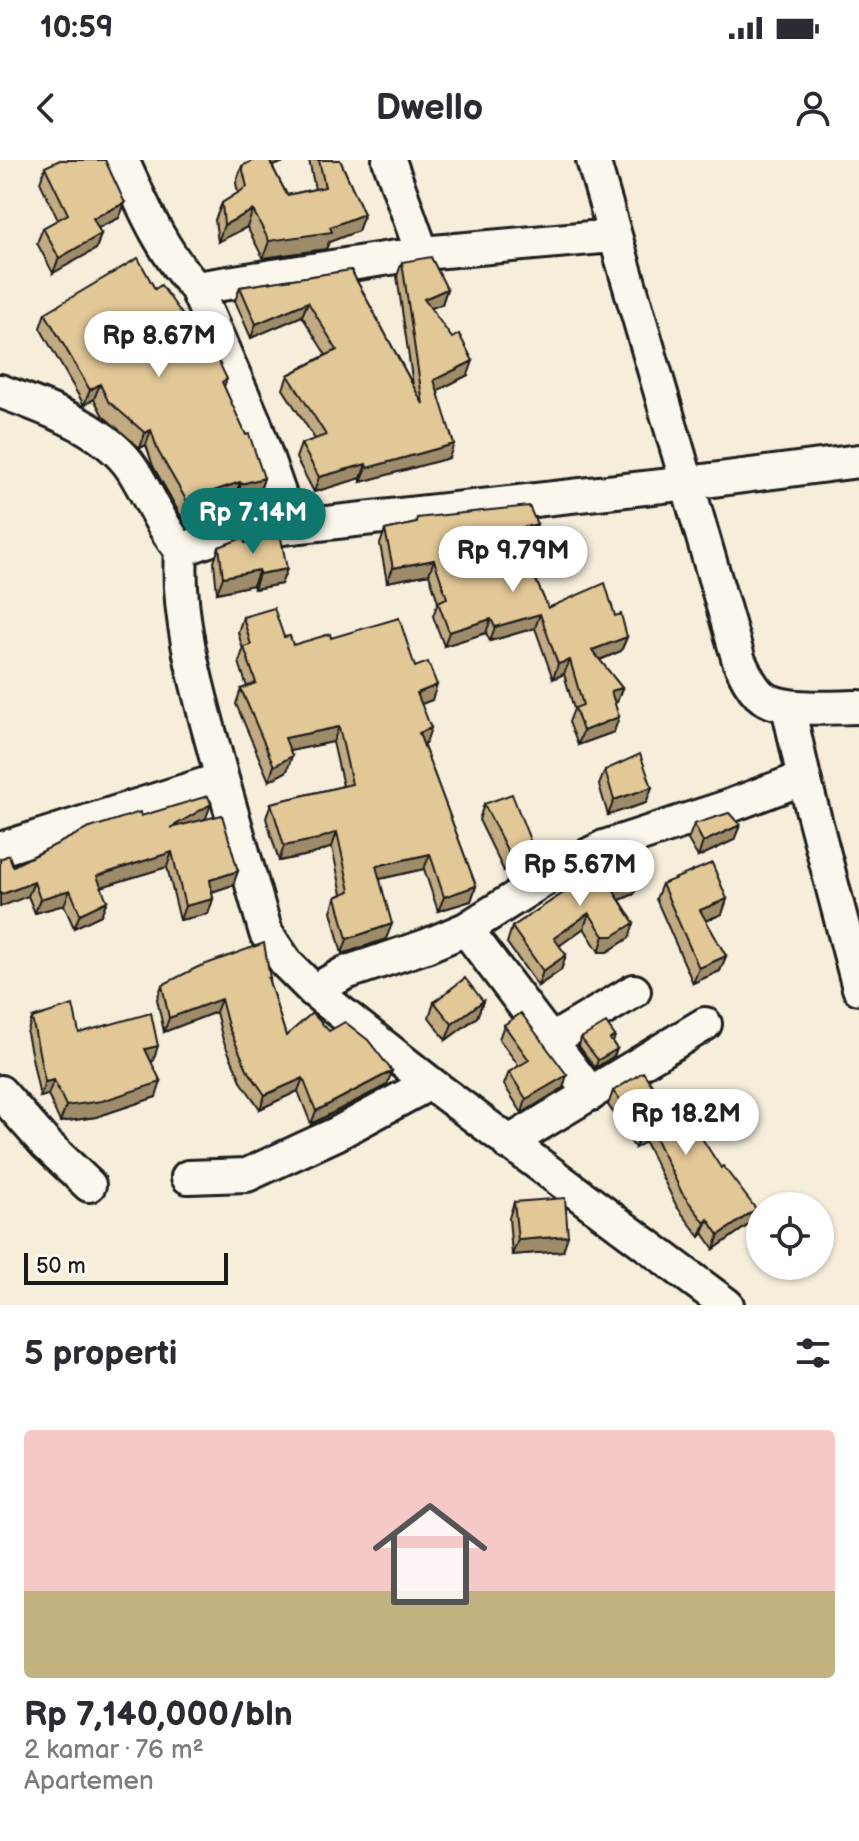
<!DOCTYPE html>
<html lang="id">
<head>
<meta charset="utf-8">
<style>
	:root { --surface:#fff; --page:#f2f2f3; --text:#2b2b33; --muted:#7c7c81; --accent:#0f766e }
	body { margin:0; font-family:"Balsamiq Sans",sans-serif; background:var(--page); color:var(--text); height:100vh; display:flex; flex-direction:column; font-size:30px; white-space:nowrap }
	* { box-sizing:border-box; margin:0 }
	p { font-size:26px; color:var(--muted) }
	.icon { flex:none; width:44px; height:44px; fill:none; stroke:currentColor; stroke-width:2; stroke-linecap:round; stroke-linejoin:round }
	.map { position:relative; height:1145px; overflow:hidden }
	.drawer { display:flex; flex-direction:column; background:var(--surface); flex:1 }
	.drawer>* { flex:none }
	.fabs { position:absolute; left:746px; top:1032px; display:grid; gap:16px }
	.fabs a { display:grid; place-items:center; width:88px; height:88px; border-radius:50%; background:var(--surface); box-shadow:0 2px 6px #0004; font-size:40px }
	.scale { position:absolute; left:24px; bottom:20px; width:204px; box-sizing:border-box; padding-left:8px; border:4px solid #1c1c1c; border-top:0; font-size:22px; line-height:28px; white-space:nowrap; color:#1c1c1c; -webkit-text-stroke:6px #fbf7ec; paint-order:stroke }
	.price { position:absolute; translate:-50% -68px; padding:0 18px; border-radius:28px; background:#fff; color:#222; font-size:26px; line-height:52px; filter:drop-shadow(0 2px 4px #0008) }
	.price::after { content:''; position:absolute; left:50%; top:48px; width:24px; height:18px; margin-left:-12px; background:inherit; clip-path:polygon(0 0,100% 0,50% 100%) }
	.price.active { background:var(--accent); color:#fff }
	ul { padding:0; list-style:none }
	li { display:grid; align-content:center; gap:16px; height:424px; padding:0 24px }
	li span { display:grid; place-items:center; height:248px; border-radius:8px; color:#555 }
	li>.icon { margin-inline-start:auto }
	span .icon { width:144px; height:144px; fill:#fffc; stroke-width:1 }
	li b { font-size:34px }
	h2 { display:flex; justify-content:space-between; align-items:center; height:96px; padding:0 24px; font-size:34px }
	.status { display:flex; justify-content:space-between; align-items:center; height:56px; padding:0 40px; background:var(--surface); direction:ltr }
	.status svg { height:22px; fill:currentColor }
	header { display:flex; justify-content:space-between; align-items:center; height:104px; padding:0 24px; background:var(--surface); font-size:36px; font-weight:700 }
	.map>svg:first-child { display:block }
</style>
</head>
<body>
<div class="status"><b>10:59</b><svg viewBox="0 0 49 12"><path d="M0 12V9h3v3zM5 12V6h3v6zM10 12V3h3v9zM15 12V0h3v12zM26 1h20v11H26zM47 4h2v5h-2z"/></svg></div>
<header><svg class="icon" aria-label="back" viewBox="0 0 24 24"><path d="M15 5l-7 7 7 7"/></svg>Dwello<svg class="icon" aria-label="person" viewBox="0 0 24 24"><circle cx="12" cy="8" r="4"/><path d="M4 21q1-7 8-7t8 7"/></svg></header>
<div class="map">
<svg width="859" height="1145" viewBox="0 0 859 1145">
	<rect width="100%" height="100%" fill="#f6eddb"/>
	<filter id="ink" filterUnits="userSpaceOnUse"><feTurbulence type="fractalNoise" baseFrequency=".0125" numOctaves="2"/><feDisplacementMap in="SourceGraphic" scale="16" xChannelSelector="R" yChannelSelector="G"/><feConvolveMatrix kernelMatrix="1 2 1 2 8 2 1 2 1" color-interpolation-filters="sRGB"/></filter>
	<g filter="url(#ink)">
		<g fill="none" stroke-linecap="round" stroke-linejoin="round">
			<defs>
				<path id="street" d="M122 0C142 44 162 92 196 128L422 93 613 76
					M389 0 422 93
					M593 0 739 501C745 513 750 525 759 534 779 553 833 547 859 547
					M196 128 254 261 291 367
					M0 231C45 248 105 267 133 310 150 337 160 365 181 390
					M788 546 804 618 859 828
					M222 619C203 545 176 467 181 390L217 377 291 367 689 323 859 301
					M0 689 222 619 266 773 287 804 314 831 430 923 727 1145
					M466 769 591 934
					M314 831 345 813 426 786 466 769 556 712 604 687 727 647 804 618
					M550 881 634 831
					M0 932 45 983 89 1025
					M508 983 705 864
					M188 1017 247 1015 336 974 430 923"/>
			</defs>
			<use href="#street" stroke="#1c1c1c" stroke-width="38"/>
			<use href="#street" stroke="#fbf7ec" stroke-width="32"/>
		</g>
		<path fill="#c2ab82" stroke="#1c1c1c" stroke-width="2" d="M289 0 272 6 287 35 315 29 309 0H340L364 54 358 71 329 82 326 89 263 98 247 67 218 82 215 60 222 43 238 33 236 23 242 6Z
			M45 7 125 43 119 58 98 68 101 74 96 89 53 113 37 83 43 68 58 60 40 22Z
			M402 102 447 129 442 144 431 148 468 215 438 230 449 298 361 322V318L314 332 296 298 301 284 315 279 283 229 288 215 326 195 302 156 251 178 235 141 240 127 351 110 413 225 397 116Z
			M155 129 227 219 224 227 264 318 259 333 236 339 235 336 201 348 196 362 186 365 153 306 146 285 140 288 103 256 94 239 84 245 40 168 45 153Z
			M417 358 532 378 519 382 548 448 615 456 627 477 621 491 600 500 622 528 617 542 615 543 614 572 578 585 569 562 574 549 564 514 553 519 535 468 490 481 486 473 444 486 433 456 438 442 429 414 387 422 380 384 385 370 416 363Z
			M245 383 287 409 281 424 254 429 253 425 217 433 214 402 219 387Z
			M243 457 284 477 293 485 331 478 415 507 432 540 421 544 426 583 423 584 476 726 471 741 438 751 424 709 380 719 386 779 342 794 331 751 336 737 342 734 332 687 313 694 279 701 266 658 271 643 343 626 333 582 290 591 287 611 269 621 236 544 241 529 247 527 239 502 243 490 238 472Z
			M605 610 652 627 646 643 608 655 599 625Z
			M484 644 527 704 504 711 479 660Z
			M141 656 206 658 202 660 238 711 233 725 212 732 213 739 208 754 180 760 167 707 101 727V755L74 768 64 745 35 753 28 736 13 706Z
			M694 664 740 665 734 680 698 697 688 680Z
			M575 711 639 719 634 734 620 740 634 763 629 778 607 792H599L584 768 559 786 566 795 561 810 538 826 507 783 512 767 571 728 570 726Z
			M662 724 727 739 722 754 706 761 726 796 720 811 693 823 656 739Z
			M270 818 269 822 286 876 387 925 311 964 298 931 260 949 242 923 223 880 216 852 164 872 157 839 162 825Z
			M483 841 477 857 446 880 429 857 434 842Z
			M32 858 79 873 153 901 151 902 156 937 96 957 60 962 48 935 40 937 27 873Z
			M504 865 563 928 522 953 504 925 509 912 519 906 499 879Z
			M615 876 613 883 617 889 614 896 595 908 579 886 581 878Z
			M613 931 684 971 751 1063 714 1089 703 1073 700 1077 677 1047 645 982 635 988 619 965 620 962 608 945Z
			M514 1042 563 1091 512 1095 509 1058Z"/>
		<path fill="#9e8b6a" stroke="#1c1c1c" stroke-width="2" d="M264 0H289L260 11Z
			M125 43 119 58 87 73 93 58Z
			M253 50 247 67 218 82 224 65Z
			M364 54 358 71 329 82 326 89 263 98 269 81 330 67Z
			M101 74 96 89 53 113 59 98Z
			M447 129 442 144 419 153 424 139Z
			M308 142 302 156 251 178 256 164Z
			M473 201 468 215 429 235 434 220Z
			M100 224 94 239 84 245 90 230Z
			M151 270 146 285 140 288 145 273Z
			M454 284 449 298 361 322 367 308Z
			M366 304 361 318 314 332 319 317Z
			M264 318 259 333 236 339 241 324Z
			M240 322 235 336 201 348 196 362 186 365 199 336Z
			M537 364 532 378 509 385 514 370Z
			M434 400 429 414 387 422 393 408Z
			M287 409 281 424 254 429 259 414Z
			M259 410 253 425 217 433 223 417Z
			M540 454 535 468 490 481 495 467Z
			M491 459 486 473 444 486 449 472Z
			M627 477 621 491 587 505 592 490Z
			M570 500 564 514 553 519 558 504Z
			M437 525 432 540 411 548 417 533Z
			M622 528 617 542 606 545 611 531Z
			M619 557 614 572 578 585 583 571Z
			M339 567 333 582 280 593 285 578Z
			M431 568 426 583 413 588 419 573Z
			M292 596 287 611 269 621 274 606Z
			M652 627 646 643 608 655 614 640Z
			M211 644 206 658 164 682 170 668Z
			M740 665 734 680 698 697 703 682Z
			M337 672 332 687 313 694 279 701 284 686Z
			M533 688 527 704 504 711 510 696Z
			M172 692 167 707 91 730 97 716Z
			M430 694 424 709 371 721 376 706Z
			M238 711 233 725 205 734 210 720Z
			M639 719 634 734 608 745 613 730Z
			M34 722 28 736 0 747V735Z
			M476 726 471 741 438 751 444 737Z
			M70 730 64 745 35 753 40 739Z
			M213 739 208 754 180 760 185 746Z
			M727 739 722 754 695 765 700 750Z
			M107 741 101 755 74 768 80 754Z
			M589 753 584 768 549 793 554 778Z
			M634 763 629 778 607 792H599L604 776Z
			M392 764 386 779 342 794 347 779Z
			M566 795 561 810 538 826 543 811Z
			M726 796 720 811 693 823 699 808Z
			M221 839 216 852 164 872 169 858Z
			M483 841 477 857 446 880 452 864Z
			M158 886 153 901 140 905 145 889Z
			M617 889 614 896 595 908 598 900Z
			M392 911 387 925 311 964 316 951Z
			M567 915 563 928 522 953 526 939Z
			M303 918 298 931 260 949 265 935Z
			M54 920 48 935 40 937 45 922Z
			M161 922 156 937 96 957 60 962 66 946Z
			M650 967 645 982 635 988 640 974Z
			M756 1049 751 1063 714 1089 719 1075Z
			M708 1059 703 1073 700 1077 705 1063Z
			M568 1076 563 1091 512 1095 518 1080Z"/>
		<path fill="#e2c797" stroke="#1c1c1c" stroke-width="2" d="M60 0H105L125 43 93 58 101 74 59 98 43 68 68 54 45 7Z
			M254 0H269L287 35 325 27 319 0H340L364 54 330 67 332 72 269 81 253 50 224 65 222 43 247 27 242 6Z
			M431 97 447 129 424 139 452 178 459 174 473 201 434 220 454 284 367 308 366 304 319 317 301 284 326 275 288 215 337 190 308 142 256 164 240 127 351 110 423 244 402 102Z
			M138 98 155 129 161 125 197 175 200 173 216 196 227 219 222 222 246 275 249 274 264 318 241 324 240 322 199 336 202 347 192 350 158 291 151 270 145 273 108 241 100 224 90 230 45 153Z
			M529 346 537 364 514 370 548 448 605 423 615 456 621 454 627 477 592 490 622 528 611 531 619 557 583 571 575 548 583 545 570 500 558 504 540 454 495 467 491 459 449 472 438 442 447 438 434 400 393 408 385 370 417 363V358Z
			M280 373 287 409 259 414V410L223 417 219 387 242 378H244L245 383Z
			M274 448 284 477 290 476 293 485 330 474 331 478 399 458 415 507 428 502 437 525 417 533 431 568 419 573 476 726 444 737 430 694 376 706 392 764 347 779 336 737 350 731 337 672 318 679 284 686 271 643 352 624 339 567 285 578 292 596 274 606 241 529 256 523 244 487 251 485 243 457Z
			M640 594 652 627 614 640 605 610Z
			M512 634 533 688 510 696 484 644Z
			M208 636 211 644 170 668 222 655 238 711 210 720 213 739 185 746 172 692 97 716 107 741 80 754 70 730 40 739 34 722 0 735V699L9 695 13 706 87 669 140 652 141 656Z
			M729 653 740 665 703 682 694 664Z
			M623 687 639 719 613 730 634 763 613 776H604L589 753 554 778 566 795 543 811 512 767 580 722 575 711Z
			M712 703 727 739 700 750 726 796 699 808 662 724Z
			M264 783 270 818H268L286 876 312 853 329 871 345 862 368 880 392 911 316 951 303 918 265 935 247 909 228 866 221 839 169 858 162 825 198 807Z
			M465 818 483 841 452 864 434 842Z
			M73 845 79 873 151 853 158 886 145 889 161 922 102 941 66 946 54 920 45 922 32 858Z
			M521 853 567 915 526 939 509 912 529 900 504 865Z
			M606 863 615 876 610 879 617 889 598 900 581 878Z
			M643 912 684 971 694 966 721 1008 723 1006 756 1049 719 1075 708 1059 705 1063 682 1033 650 967 640 974 624 951 627 949 613 931Z
			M565 1038 568 1076 518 1080 514 1042Z"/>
	</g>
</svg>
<div class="fabs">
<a><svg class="icon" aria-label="locate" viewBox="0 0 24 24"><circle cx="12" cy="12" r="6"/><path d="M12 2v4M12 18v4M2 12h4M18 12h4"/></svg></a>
</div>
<div class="scale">50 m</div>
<b class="price" style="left:159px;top:219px">Rp 8.67M</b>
<b class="price active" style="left:253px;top:396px">Rp 7.14M</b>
<b class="price" style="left:513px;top:434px">Rp 9.79M</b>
<b class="price" style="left:580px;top:748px">Rp 5.67M</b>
<b class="price" style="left:686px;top:997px">Rp 18.2M</b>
</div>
<section class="drawer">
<h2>5 properti<svg class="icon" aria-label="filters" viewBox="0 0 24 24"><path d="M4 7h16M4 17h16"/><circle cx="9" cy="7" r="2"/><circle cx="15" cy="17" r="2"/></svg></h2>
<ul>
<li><span style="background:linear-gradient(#f6c9c9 65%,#c2b280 0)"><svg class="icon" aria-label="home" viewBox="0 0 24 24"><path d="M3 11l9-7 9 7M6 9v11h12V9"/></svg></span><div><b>Rp 7,140,000/bln</b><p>2 kamar · 76 m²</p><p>Apartemen</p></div></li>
</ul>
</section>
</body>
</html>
